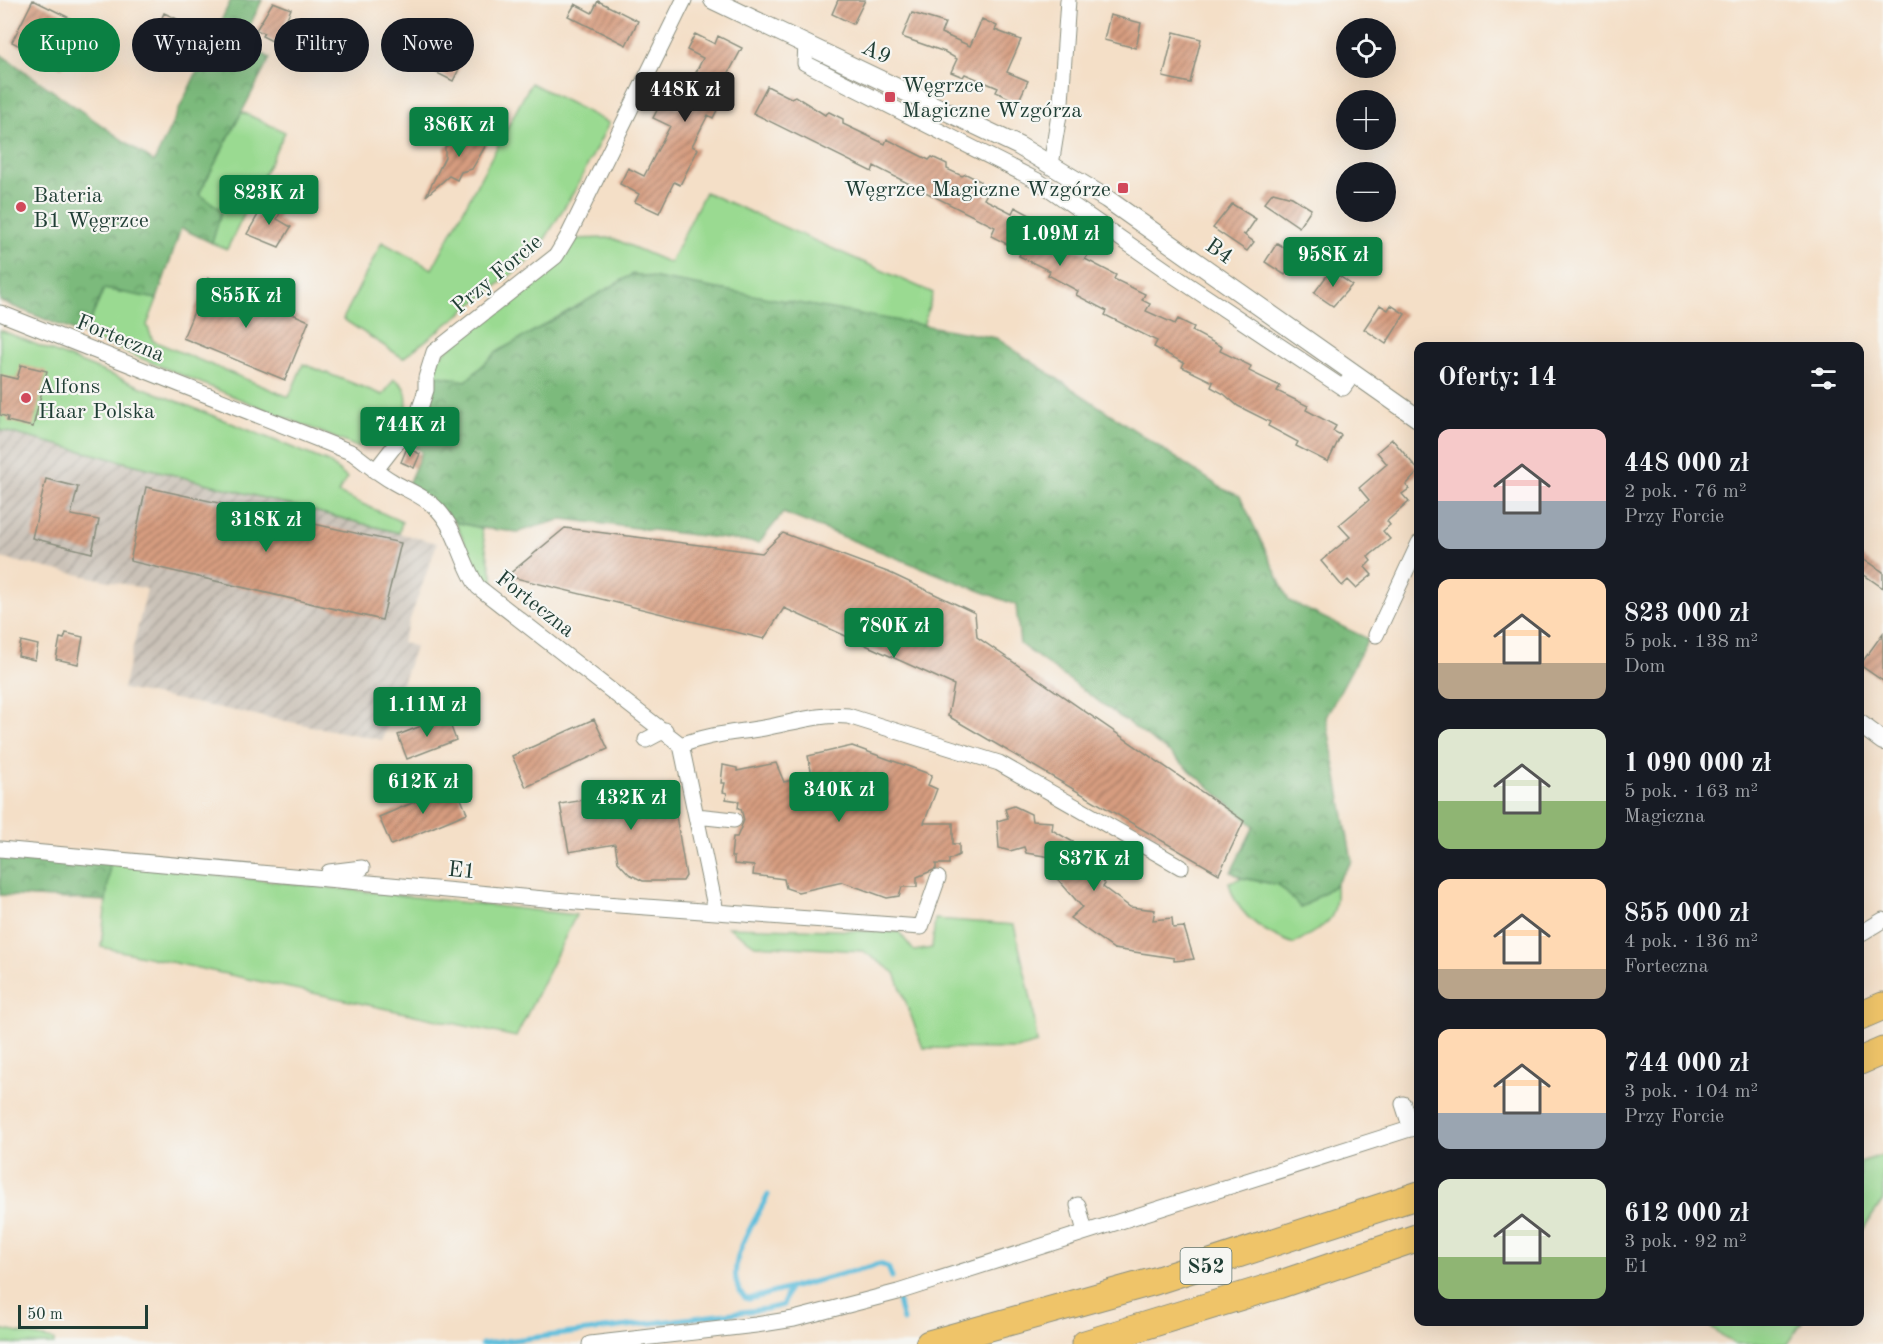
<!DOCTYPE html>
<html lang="pl">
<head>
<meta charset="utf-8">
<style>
	:root { --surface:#171b24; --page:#20242c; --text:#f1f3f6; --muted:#9ea1a6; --accent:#0b8043 }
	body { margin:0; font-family:"Old Standard TT",serif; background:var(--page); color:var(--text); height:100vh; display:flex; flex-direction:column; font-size:22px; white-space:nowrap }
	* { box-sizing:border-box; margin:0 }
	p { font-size:20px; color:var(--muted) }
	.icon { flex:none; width:33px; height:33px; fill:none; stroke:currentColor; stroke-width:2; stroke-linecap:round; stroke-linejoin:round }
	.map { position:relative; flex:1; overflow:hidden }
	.sheet { position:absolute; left:1414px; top:342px; width:450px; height:984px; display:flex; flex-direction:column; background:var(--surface); border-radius:12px; box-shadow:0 6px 24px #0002 }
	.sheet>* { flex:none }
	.banner { position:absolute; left:18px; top:18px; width:570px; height:54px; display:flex; gap:12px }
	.fabs { position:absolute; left:1336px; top:18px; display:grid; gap:12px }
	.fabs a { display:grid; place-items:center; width:60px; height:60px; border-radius:50%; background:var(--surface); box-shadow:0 6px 24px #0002; font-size:30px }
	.scale { position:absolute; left:18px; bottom:15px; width:130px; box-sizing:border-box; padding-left:6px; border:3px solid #1f3d34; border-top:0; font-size:16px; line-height:21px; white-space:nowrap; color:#1f3d34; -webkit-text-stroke:4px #f6f6f2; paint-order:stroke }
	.price { position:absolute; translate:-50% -51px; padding:0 14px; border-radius:6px; background:var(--accent); color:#fff; font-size:20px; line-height:39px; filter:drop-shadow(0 2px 3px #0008) }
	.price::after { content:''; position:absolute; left:50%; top:36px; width:18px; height:14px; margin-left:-9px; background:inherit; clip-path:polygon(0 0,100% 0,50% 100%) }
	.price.active { background:#222; color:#fff }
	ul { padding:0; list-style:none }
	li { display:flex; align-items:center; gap:18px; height:150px; padding:0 24px }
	li span { display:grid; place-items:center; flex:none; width:168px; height:120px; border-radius:12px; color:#555 }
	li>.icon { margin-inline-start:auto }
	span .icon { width:72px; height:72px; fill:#fffc; stroke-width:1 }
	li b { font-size:26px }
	h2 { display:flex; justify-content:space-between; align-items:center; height:72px; padding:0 24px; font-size:26px }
	.pill { padding:0 21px; border-radius:27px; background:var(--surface); box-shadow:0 6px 24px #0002; font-size:21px; line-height:54px }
	.pill.active { background:var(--accent); color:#fff }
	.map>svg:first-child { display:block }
</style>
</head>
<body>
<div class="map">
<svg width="1883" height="1344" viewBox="0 0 1883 1344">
	<defs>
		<pattern id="industrial-furrows" width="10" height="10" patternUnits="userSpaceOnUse" patternTransform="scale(1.5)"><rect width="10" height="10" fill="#cbc2b8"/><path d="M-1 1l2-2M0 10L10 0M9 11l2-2" fill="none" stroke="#a49f96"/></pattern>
		<pattern id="forest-crowns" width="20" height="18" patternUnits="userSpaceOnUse" patternTransform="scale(1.5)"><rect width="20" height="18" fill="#7bba7b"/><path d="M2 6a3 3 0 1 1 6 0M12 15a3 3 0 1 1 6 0" fill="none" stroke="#649866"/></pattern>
		<pattern id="building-hatch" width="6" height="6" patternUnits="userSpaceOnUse" patternTransform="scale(1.5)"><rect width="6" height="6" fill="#d69c7f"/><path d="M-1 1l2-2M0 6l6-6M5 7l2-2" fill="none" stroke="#ad8069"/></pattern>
	</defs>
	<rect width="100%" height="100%" fill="#f6f6f2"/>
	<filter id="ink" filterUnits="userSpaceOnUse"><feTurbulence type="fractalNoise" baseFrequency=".0167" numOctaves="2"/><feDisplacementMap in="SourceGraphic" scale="12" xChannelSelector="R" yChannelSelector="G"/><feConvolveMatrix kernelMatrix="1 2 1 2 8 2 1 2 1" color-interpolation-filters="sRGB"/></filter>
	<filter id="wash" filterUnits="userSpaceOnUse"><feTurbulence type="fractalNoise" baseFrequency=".008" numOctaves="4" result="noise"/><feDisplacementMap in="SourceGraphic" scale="24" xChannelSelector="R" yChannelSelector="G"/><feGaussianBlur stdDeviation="1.35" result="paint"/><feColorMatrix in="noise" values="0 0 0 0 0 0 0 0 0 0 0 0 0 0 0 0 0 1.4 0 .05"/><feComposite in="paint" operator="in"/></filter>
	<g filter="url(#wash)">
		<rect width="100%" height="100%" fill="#f4dfc7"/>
		<path fill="url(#industrial-furrows)" d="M0 430 437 543 402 642 415 647 382 740 123 689 147 589 0 558Z"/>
		<path fill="#9ada91" stroke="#5c8c62" stroke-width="1.5" d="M531 83 609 123 575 190 534 257 403 358 343 319 382 242 432 269Z
			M242 112 285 132 227 249 212 243 221 210 199 194Z
			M705 192 933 293 923 326 633 274 497 352 466 381 435 375 437 359 572 239 612 238 670 263Z
			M104 289 157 299 147 325 153 341 289 397 303 364 383 395 394 379C410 387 407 401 406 417L383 439 357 447 84 335Z
			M0 330 328 462 347 478 338 493 402 522 399 533 0 430Z
			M455 522 481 528 496 591 482 578Z
			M110 863 576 915 516 1037 101 947Z
			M1242 878 1279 885 1302 908 1336 884C1338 925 1326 923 1294 944 1264 933 1235 915 1229 882Z
			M935 919 1014 925 1033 1008 1037 1043 1016 1049 923 1048 895 973 863 951 755 945 728 927 899 932 914 951 932 948Z
			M1883 1155V1200L1860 1234V1162Z
			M1704 1322H1802L1787 1344H1734Z
			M0 1329 54 1340V1344H0Z"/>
		<path fill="url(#forest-crowns)" stroke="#4d7c58" stroke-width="1.5" d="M231 0H262L242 42 270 58 199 194 222 210 212 243 181 228 157 299 104 289 84 335 0 301V54L154 162Z
			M633 274 996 338 1223 489 1240 496 1289 601 1368 639 1326 717 1352 861 1336 884 1301 908 1279 885 1242 878 1231 872 1254 826 1171 754 1020 644 1016 605 783 513 759 543 563 519 517 532 481 528 455 522 408 484 422 452 407 442 425 419 435 375 466 381 497 352Z
			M0 855 110 863 106 901 0 895Z"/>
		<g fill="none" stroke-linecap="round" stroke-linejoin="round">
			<path stroke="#5dbedc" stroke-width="5" d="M768 1195C755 1222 718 1271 745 1298L749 1299 880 1264 888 1267 892 1277
				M898 1300 903 1321
				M482 1344 766 1309 783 1305 789 1288"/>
		</g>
		<g id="blocks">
			<path fill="url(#building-hatch)" d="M33 0 84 25 62 68 12 42Z
				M838 0H865L853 24 832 14Z
				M598 1 638 21 626 45 568 16 575 4 592 13Z
				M273 2 291 9 276 43 262 36 264 33 256 30Z
				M164 13 188 24 181 38 158 27Z
				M912 13 945 23 941 33 970 46 982 19 997 26 995 30 1021 40 1007 72 1028 81 1018 102 996 92 998 88 965 74 963 77 951 72 957 59 945 52 902 37Z
				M1110 15 1141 23 1136 48 1104 40Z
				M1174 32 1201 39 1190 83 1163 77Z
				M695 34 715 44 718 36 742 48 726 78 732 81 713 118 708 115 692 146 698 149 680 185 674 182 659 213 635 202 639 194 620 184 628 168 644 176 670 126 653 118 662 101 678 109 703 58 687 50Z
				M447 45 466 55 453 81 433 71Z
				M767 86 791 98 795 96 825 115 829 112 843 119V124L885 144 887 139 929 160 932 157 947 164V169L962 176 966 174 980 181 981 186 989 190 984 199 1012 213 1015 207 1030 215 1028 220 1059 235 1057 240 1088 255 1085 259 1116 275 1114 279 1145 294 1142 300 1150 304 1146 311 1175 324 1178 319 1194 327 1192 331 1222 347 1220 351 1251 366 1249 371 1280 386 1277 391 1308 406 1306 410 1336 426 1333 431 1341 435 1328 462 1296 446 1298 442 1268 426 1270 422 1238 406 1224 394 1211 387 1213 382 1182 367 1184 363 1154 347 1157 341 1105 315 1107 311 1076 295 1078 291 1048 275 1050 271 1019 256 1021 251 991 236 995 227 874 166 872 172 753 113Z
				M458 134 466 138 469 134 487 143 472 169 461 172 457 180 449 176 426 196 445 157V147L454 141Z
				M1273 192 1292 197 1311 209 1299 227 1264 203Z
				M266 201 282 209 277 219 291 227 279 247 247 234Z
				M1232 204 1256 219 1245 235 1243 234 1254 242 1247 251 1213 228Z
				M1277 243 1297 256 1285 275 1265 262Z
				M1331 270 1352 285 1333 306 1314 293Z
				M208 278 309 321 285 380 183 338Z
				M1380 305 1388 310 1391 305 1405 314 1386 344 1364 329Z
				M21 365 47 371 33 427 7 421 8 417 0 415V375L17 379Z
				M1392 439 1419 471 1406 485 1409 489 1402 494 1409 502 1387 521 1390 525 1383 531 1390 539 1368 557 1371 561 1365 567 1372 575 1356 588 1348 580 1342 586 1321 561 1350 537 1339 525 1369 500 1359 488 1387 464 1377 452Z
				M407 448 420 454 414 468 401 462Z
				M46 479 78 487 71 515 99 520 92 553 32 538Z
				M146 487 401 543 382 620 130 561Z
				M565 528 762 553 783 533 890 573 975 613 977 637 1244 821 1219 874 948 716 954 685 784 608 764 639 507 576Z
				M1860 556 1883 572V588L1860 572Z
				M66 633 83 637 78 664 56 659 60 638 64 639Z
				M1883 633V681L1860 665Z
				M21 641 38 645 35 660 18 656Z
				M447 716 456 740 407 759 398 735Z
				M594 719 608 749 526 787 512 756Z
				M852 746 932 775 928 785 937 789 924 823H953V844H959V855L949 860V864H936V869L917 877V887H902L899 896 887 898 843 882 798 892 786 888 784 879 753 875 754 866 734 864V857H731L733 837H737L744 820 741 809 738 808 739 801 726 799 727 793 723 792 725 783H721L723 765 737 768V771L776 763 784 782 812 775 808 756Z
				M455 785 467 813 391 845 379 817Z
				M671 785 686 876 683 881H643L629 874 618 862 615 844 569 852 560 804Z
				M1014 806 1031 814 1032 821 1053 822 1052 830 1089 851 1105 869 1098 875 1105 884 1103 887 1130 907 1155 910 1153 920 1172 918 1173 928 1184 927 1194 959 1174 961V958L1114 949 1070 918 1082 907 1054 875 1064 859 1026 853 1024 847 1010 851 999 848 997 821 1008 818 1005 809Z"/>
		</g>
	</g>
	<g filter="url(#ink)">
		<use href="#blocks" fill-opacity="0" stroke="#8a8e7e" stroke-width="1.5"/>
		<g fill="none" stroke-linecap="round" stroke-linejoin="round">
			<defs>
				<path id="minor" d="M806 44 805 63 1038 181 1176 277 1343 388 1354 373
					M1051 165 1061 102 1068 0
					M0 313 353 453C367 464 379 474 395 483 409 491 426 497 438 510 457 530 462 564 478 587L681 745 716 911
					M375 471 417 417 426 390V378L434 352 556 256 568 236 684 0
					M1376 635 1419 543
					M646 740 665 730
					M681 745C709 734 735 733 764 728 792 723 820 713 848 716L999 763 1181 867
					M696 816 734 820
					M0 849 577 902 921 927 938 878
					M329 872 362 868
					M1860 934 1883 920
					M1403 1104 1411 1129
					M1078 1205 1085 1232
					M590 1344 756 1325 794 1319 898 1292 1419 1126"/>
				<path id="tertiary" d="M713 0 1019 146 1107 199 1419 419
					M1860 724 1883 741"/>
				<path id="motorway" d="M1860 1016 1883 1006
					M1860 1061 1883 1051
					M929 1344 1155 1281 1419 1195
					M1085 1344 1278 1285 1419 1237"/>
			</defs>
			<use href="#minor" stroke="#8a8e7e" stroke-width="17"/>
			<use href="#tertiary" stroke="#8a8e7e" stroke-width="20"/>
			<use href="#motorway" stroke="#8a8e7e" stroke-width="29"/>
			<use href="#minor" stroke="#fff" stroke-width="15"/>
			<use href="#tertiary" stroke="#fff" stroke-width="18"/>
			<use href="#motorway" stroke="#efc469" stroke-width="27"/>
		</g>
	</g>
	<g fill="#d1495b" stroke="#f6f6f2" stroke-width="2">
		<rect x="884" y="91" width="12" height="12" rx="3"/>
		<rect x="1117" y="182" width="12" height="12" rx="3"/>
		<circle cx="21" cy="207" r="6"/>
		<circle cx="26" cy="398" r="6"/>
	</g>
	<g text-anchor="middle" stroke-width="4.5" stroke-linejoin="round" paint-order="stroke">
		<rect fill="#f6f6f2" stroke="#60746d" stroke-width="1.5" x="1180.5" y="1248" width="51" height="36" rx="4.5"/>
		<g font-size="21" font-weight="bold" fill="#1f3d34">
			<text x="1206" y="1273">S52</text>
		</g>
		<g font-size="22" fill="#1f3d34" stroke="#f6f6f2">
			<text transform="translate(877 51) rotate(25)" y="8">A9</text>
			<text transform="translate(1220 250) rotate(35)" y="8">B4</text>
			<text transform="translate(496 273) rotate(-40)" y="8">Przy Forcie</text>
			<text transform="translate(121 337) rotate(22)" y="8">Forteczna</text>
			<text transform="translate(536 603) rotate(38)" y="8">Forteczna</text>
			<text transform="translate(462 869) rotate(6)" y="8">E1</text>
		</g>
		<g font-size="22" fill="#1f3d34" stroke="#f6f6f2" text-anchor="start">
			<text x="902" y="92">Węgrzce<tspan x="902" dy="25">Magiczne Wzgórza</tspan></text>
			<text x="1111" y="196" text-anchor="end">Węgrzce Magiczne Wzgórze</text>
			<text x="33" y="202">Bateria<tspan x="33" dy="25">B1 Węgrzce</tspan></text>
			<text x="38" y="393">Alfons<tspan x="38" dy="25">Haar Polska</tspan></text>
		</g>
	</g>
</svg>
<div class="fabs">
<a><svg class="icon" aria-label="locate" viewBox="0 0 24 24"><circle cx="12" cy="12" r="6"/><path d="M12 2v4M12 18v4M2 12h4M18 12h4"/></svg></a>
<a>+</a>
<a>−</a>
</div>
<div class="scale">50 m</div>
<b class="price active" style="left:685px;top:123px">448K zł</b>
<b class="price" style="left:459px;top:158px">386K zł</b>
<b class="price" style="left:269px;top:226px">823K zł</b>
<b class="price" style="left:1060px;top:267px">1.09M zł</b>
<b class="price" style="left:1333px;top:288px">958K zł</b>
<b class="price" style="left:246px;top:329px">855K zł</b>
<b class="price" style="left:410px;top:458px">744K zł</b>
<b class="price" style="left:266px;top:553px">318K zł</b>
<b class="price" style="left:894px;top:659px">780K zł</b>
<b class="price" style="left:427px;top:738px">1.11M zł</b>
<b class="price" style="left:423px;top:815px">612K zł</b>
<b class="price" style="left:839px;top:823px">340K zł</b>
<b class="price" style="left:631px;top:831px">432K zł</b>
<b class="price" style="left:1094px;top:892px">837K zł</b>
<div class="banner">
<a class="pill active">Kupno</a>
<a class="pill">Wynajem</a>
<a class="pill">Filtry</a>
<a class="pill">Nowe</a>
</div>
<section class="sheet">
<h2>Oferty: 14<svg class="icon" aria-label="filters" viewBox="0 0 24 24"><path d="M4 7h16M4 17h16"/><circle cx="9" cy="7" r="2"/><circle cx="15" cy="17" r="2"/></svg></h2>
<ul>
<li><span style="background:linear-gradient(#f6c9c9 60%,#9aa5b1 0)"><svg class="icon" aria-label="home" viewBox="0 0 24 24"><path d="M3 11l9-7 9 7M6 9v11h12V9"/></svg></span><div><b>448 000 zł</b><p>2 pok. · 76 m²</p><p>Przy Forcie</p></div></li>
<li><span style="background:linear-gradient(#ffd9b3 70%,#b9a48a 0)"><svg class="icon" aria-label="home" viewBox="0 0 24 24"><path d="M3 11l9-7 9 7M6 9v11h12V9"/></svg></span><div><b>823 000 zł</b><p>5 pok. · 138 m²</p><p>Dom</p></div></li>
<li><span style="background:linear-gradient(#dfe7d0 60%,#8fb573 0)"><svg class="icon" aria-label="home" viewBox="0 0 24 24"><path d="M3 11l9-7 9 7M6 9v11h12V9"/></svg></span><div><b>1 090 000 zł</b><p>5 pok. · 163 m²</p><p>Magiczna</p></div></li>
<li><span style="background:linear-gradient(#ffd9b3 75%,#b9a48a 0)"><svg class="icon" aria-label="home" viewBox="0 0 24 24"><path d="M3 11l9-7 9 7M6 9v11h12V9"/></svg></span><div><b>855 000 zł</b><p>4 pok. · 136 m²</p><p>Forteczna</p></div></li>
<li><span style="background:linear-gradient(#ffd9b3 70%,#9aa5b1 0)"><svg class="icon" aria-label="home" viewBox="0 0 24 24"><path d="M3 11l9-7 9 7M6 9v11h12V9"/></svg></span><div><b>744 000 zł</b><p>3 pok. · 104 m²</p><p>Przy Forcie</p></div></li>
<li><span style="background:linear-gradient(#dfe7d0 65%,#8fb573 0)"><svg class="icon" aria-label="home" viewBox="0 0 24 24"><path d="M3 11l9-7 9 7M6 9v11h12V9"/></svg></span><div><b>612 000 zł</b><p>3 pok. · 92 m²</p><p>E1</p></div></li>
</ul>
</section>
</div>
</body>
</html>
